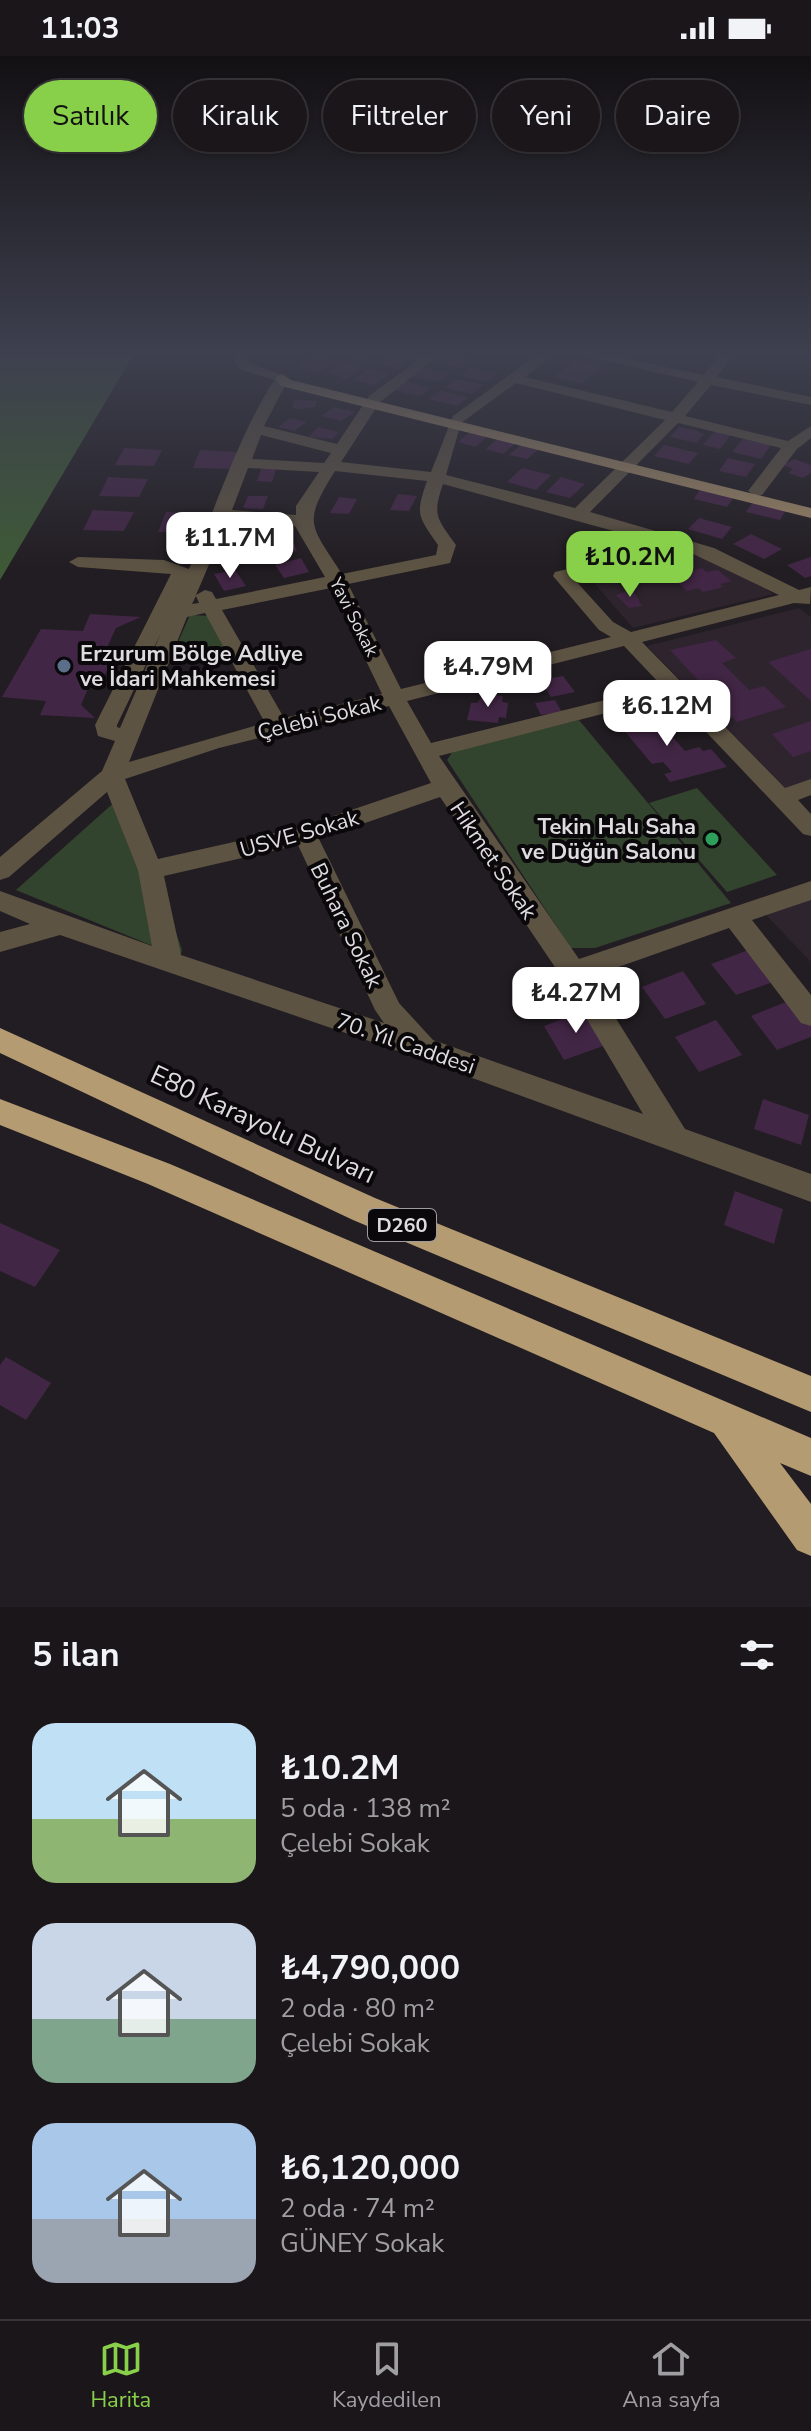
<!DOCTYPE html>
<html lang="tr">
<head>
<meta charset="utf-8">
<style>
	:root { --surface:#1a161a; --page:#231f23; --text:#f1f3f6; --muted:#9f9fa2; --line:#383539; --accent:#88cf4a }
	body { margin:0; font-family:"Nunito Sans",sans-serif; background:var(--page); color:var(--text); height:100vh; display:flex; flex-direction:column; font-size:30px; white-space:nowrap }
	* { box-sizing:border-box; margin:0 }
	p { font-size:26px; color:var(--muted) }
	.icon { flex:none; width:44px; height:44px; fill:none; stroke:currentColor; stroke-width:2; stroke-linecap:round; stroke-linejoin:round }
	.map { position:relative; height:1551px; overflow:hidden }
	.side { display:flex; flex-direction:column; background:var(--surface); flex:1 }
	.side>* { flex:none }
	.banner { position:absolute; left:24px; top:24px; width:764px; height:72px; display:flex; gap:16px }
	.price { position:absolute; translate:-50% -68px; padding:0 18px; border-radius:16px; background:#fff; color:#222; font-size:26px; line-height:52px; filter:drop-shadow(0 2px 4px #0008) }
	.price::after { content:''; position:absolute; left:50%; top:48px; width:24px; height:18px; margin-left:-12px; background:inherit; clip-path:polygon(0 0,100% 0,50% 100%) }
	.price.selected { background:var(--accent); color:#111 }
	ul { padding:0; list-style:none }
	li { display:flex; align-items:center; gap:24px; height:200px; padding:0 32px }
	li span { display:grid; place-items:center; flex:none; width:224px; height:160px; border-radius:24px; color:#555 }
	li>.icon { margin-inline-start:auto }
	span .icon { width:96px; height:96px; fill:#fffc; stroke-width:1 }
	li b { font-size:34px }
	h2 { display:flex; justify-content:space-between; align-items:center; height:96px; padding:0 32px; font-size:34px }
	.pill { padding:0 28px; border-radius:36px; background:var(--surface); box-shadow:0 2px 6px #0004,0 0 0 2px var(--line); font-size:28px; line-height:72px }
	.pill.selected { background:var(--accent); color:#111 }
	.status { display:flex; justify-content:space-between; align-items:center; height:56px; padding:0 40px; background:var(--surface); direction:ltr }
	.status svg { height:22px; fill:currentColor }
	.menu { display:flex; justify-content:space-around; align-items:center; height:112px; border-top:2px solid var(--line); background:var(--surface); font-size:22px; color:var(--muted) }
	.menu a { display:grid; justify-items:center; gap:4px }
	.menu .selected { color:var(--accent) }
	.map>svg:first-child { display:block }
</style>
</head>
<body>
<div class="status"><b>11:03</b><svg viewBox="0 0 49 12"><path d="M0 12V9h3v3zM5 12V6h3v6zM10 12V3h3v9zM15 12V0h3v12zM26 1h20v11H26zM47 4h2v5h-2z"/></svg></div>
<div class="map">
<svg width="811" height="1551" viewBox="0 0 811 1551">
	<rect width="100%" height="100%" fill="#221d22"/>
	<path fill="#2e242e" d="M693 496 746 519 773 538 633 572 587 519Z
		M799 552 811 561V726L787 734 647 590Z
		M811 841V906L764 857Z"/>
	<path fill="#33442e" d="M190 559 211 560 229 591 170 604Z
		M579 664 731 847 595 892H571L447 704 453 695Z
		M697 732 777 819 727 836 649 747Z
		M127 735 182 894 180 901 16 834Z"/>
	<path fill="#3e5936" d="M0 296H135L0 524Z"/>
	<path fill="#422645" d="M349 296H377L364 305 344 300Z
		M392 297 413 302 398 312 377 307Z
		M444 299 470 304 460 312 434 307Z
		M315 300 336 305 319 316 299 311Z
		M576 304 602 311 581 328 554 321Z
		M342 307 363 312 347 323 326 317Z
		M423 312 449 318 439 326 412 320Z
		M471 312 497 318 487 326 460 320Z
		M369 313 390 318 374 329 353 324Z
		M456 323 483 329 472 338 445 332Z
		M405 325 431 332 420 340 393 334Z
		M441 335 468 341 457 350 429 343Z
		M294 344 317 345 315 351 297 353 292 351Z
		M334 351 355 356 341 365 321 360Z
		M290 362 307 366 294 375 278 371Z
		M318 371 339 376 332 383 309 381Z
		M679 371 695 374 704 378 697 387 670 381Z
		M471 375 488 380 475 391 458 386Z
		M715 375 731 378 720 393 703 389Z
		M498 382 516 387 503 398 486 393Z
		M743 383 771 389 761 403 732 396Z
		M522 388 540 392 527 403 509 399Z
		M664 389 698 397 689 408 654 400Z
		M124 392 162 394 154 410 115 409Z
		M200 394 238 396 231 413 193 412Z
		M728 402 755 408 746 421 719 415Z
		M794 403 811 409V417L803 422 788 417 793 413 783 409Z
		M522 412 551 419 536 434 507 426Z
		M261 413H276L272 426 257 425Z
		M108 421 148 423 139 441 99 440Z
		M561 421 585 428 570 442 546 436Z
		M700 433 734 441 727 451 694 443Z
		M398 438 417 440 409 455 390 454Z
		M248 440H268L263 453 243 452Z
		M339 441 357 443 349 458 330 457Z
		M753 446 786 454 780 464 746 456Z
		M93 454 134 456 124 475 83 474Z
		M166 456 208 458 200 477 158 476Z
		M699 462 732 471 722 483 688 473Z
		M242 468 271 472 264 482 236 478Z
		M751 478 782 493 764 503 733 488Z
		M291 480 297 495 277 499 270 483Z
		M247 492 251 499 232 503 230 495Z
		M811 501V520L805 522 787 509Z
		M301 502 309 516 284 522 275 509Z
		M702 512 706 516 718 514 731 525 720 528 723 531 703 536 699 532 687 535 674 523 687 520 683 517Z
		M235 514 246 530 224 535 214 518Z
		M629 534 634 536 642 550 629 552 616 539Z
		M90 558 141 561 116 572 104 598H116L103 622 92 623 81 649 95 662 40 659 46 645 2 641 41 573 83 575Z
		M716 584 736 602 722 607 749 634 764 630 786 651 737 666 670 594Z
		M811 593V645L768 606Z
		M563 620 575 636 551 641 540 624Z
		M484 638 503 640 502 646 508 647 506 662 499 661 498 667 467 664 471 647H477Z
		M555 644 562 656 541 659 535 647Z
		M630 655 639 665 655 661 685 695 699 691 703 695 711 693 727 711 670 726 664 718 672 716 663 706 652 708 612 660Z
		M811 665V695L793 701 772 678Z
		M751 893 776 925 736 939 711 908Z
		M683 915 706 948 665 963 642 931Z
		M791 944 811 969V981L777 994 751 960Z
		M587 953 609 988 564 1004 544 970Z
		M716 964 742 999 699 1016 675 981Z
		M763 1043 809 1059 801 1089 754 1073Z
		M735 1135 783 1153 774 1188 724 1169Z
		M0 1167 60 1194 35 1231 0 1215Z
		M6 1301 51 1327 26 1364 0 1349V1309Z"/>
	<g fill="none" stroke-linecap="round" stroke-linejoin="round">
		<path fill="#5d5343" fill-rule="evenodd" d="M239 296H255L247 303 250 307 289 322 264 370 337 388 369 340 417 305 391 296H444L380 346 341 406 431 416 453 360 541 296H557L525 321 672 356 698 326 567 296H595L704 319 721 296H735L717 321 811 341V349L711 329 685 360 788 385 811 370V382L797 393 762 439 756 440 748 435 781 392 678 367 590 456 714 492 799 534 811 531 810 548 794 547 642 586 785 732 811 723V739L798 744 811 758V780L803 778 672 640 439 700 579 903 811 825V844L752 864 811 939V970L801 967 729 872 590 921 685 1073 811 1118V1146L404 997 60 879 0 896V876L30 868 0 855V835L152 890 138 814 107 736 9 821 0 824V801L102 715 115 685 98 680 95 669 171 518 78 511 69 506 78 501 164 504 189 513C217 449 238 381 274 324L239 313 233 302ZM516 327 665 364 575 452 446 419 461 367ZM261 379 331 397 324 407 252 403ZM248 412 319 416 296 450V459L232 454ZM335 415 427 425C415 459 418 460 438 489L436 499 342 518C310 468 302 468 335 415ZM443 428 668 490 555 516 553 520 599 574 611 581 401 633 348 528 450 507 456 489C437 462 432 460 443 428ZM228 464 295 470 325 521 216 543 212 536 205 534 196 539ZM689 496 779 539 631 576 613 566 574 523ZM331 532 382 638 284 662 222 554ZM196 540 199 547 192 548ZM205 557 265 667 129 706 187 561ZM161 577 120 672 117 671V669ZM624 590 662 630 431 687 407 645ZM389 650 431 727 301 771 158 803 125 723 219 692ZM440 741 563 923 643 1058 433 984 399 947 319 783ZM298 789 375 954 384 967 181 899 164 820Z"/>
		<path fill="#9c8665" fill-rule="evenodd" d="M282 318 291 324 811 452V462L281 330 275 322Z"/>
		<path fill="#b59b72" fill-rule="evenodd" d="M0 972 375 1142 811 1320V1356L353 1164 0 997Z
			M0 1043 170 1108 811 1382V1420L780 1407 811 1448V1500L797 1494 714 1377 148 1128 0 1069Z"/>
	</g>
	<linearGradient id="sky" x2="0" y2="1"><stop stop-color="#131013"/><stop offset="0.58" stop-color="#3e404f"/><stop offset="1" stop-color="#3e404f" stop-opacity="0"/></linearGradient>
	<rect width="811" height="513" fill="url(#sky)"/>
	<circle fill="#5c6f8a" stroke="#0a080a" stroke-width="3" cx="64" cy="610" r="8"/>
	<circle fill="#2e9e5b" stroke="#0a080a" stroke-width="3" cx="712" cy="783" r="8"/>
	<g text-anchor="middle" stroke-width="8" stroke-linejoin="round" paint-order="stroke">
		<g font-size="18" fill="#dfdce0" stroke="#0a080a">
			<text transform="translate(354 561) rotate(63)" y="6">Yavi Sokak</text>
		</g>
		<rect fill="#0a080a" stroke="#9f9ca0" stroke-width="2" x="368" y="1153" width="68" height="32" rx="6"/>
		<g font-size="20" font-weight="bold" fill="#dfdce0">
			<text x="402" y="1176">D260</text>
		</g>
		<g font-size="22" font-weight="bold" fill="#dfdce0" stroke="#0a080a" text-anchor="start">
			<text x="80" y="605">Erzurum Bölge Adliye<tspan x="80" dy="25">ve İdari Mahkemesi</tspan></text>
			<text x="696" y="778" text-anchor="end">Tekin Halı Saha<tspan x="696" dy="25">ve Düğün Salonu</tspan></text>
		</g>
		<g font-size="22" fill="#dfdce0" stroke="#0a080a">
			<text transform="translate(319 661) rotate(-14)" y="8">Çelebi Sokak</text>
			<text transform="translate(299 777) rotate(-16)" y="8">USVE Sokak</text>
			<text transform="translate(494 804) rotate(56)" y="8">Hikmet Sokak</text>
			<text transform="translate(347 869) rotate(64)" y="8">Buhara Sokak</text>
			<text transform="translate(406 987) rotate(19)" y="8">70. Yıl Caddesi</text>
		</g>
		<g font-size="26" fill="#dfdce0" stroke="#0a080a">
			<text transform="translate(263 1068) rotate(25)" y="9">E80 Karayolu Bulvarı</text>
		</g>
	</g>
</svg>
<b class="price" style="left:230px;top:524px">₺11.7M</b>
<b class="price selected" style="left:630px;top:543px">₺10.2M</b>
<b class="price" style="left:488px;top:653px">₺4.79M</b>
<b class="price" style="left:667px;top:692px">₺6.12M</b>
<b class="price" style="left:576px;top:979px">₺4.27M</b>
<div class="banner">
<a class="pill selected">Satılık</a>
<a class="pill">Kiralık</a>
<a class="pill">Filtreler</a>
<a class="pill">Yeni</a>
<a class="pill">Daire</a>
</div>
</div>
<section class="side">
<h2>5 ilan<svg class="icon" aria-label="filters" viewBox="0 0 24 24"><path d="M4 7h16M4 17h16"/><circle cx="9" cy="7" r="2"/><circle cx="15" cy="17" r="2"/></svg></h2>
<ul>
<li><span style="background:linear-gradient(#bfe0f5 60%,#8fb573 0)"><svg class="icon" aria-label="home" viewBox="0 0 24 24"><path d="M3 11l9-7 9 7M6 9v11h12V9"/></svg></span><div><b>₺10.2M</b><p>5 oda · 138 m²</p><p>Çelebi Sokak</p></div></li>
<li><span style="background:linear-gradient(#c9d6e8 60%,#7fa58c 0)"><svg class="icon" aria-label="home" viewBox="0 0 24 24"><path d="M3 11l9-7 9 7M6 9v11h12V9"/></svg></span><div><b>₺4,790,000</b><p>2 oda · 80 m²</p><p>Çelebi Sokak</p></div></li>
<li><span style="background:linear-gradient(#a9c7e8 60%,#9aa5b1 0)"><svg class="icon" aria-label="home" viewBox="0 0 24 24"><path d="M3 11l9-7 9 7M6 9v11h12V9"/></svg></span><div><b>₺6,120,000</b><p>2 oda · 74 m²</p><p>GÜNEY Sokak</p></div></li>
</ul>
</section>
<nav class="menu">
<a class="selected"><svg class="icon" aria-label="map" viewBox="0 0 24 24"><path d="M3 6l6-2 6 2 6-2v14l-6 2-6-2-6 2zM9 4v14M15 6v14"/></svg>Harita</a>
<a><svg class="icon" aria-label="saved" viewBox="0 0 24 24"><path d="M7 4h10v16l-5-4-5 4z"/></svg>Kaydedilen</a>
<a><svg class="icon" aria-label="home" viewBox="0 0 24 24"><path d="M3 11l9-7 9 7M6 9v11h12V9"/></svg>Ana sayfa</a>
</nav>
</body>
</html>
